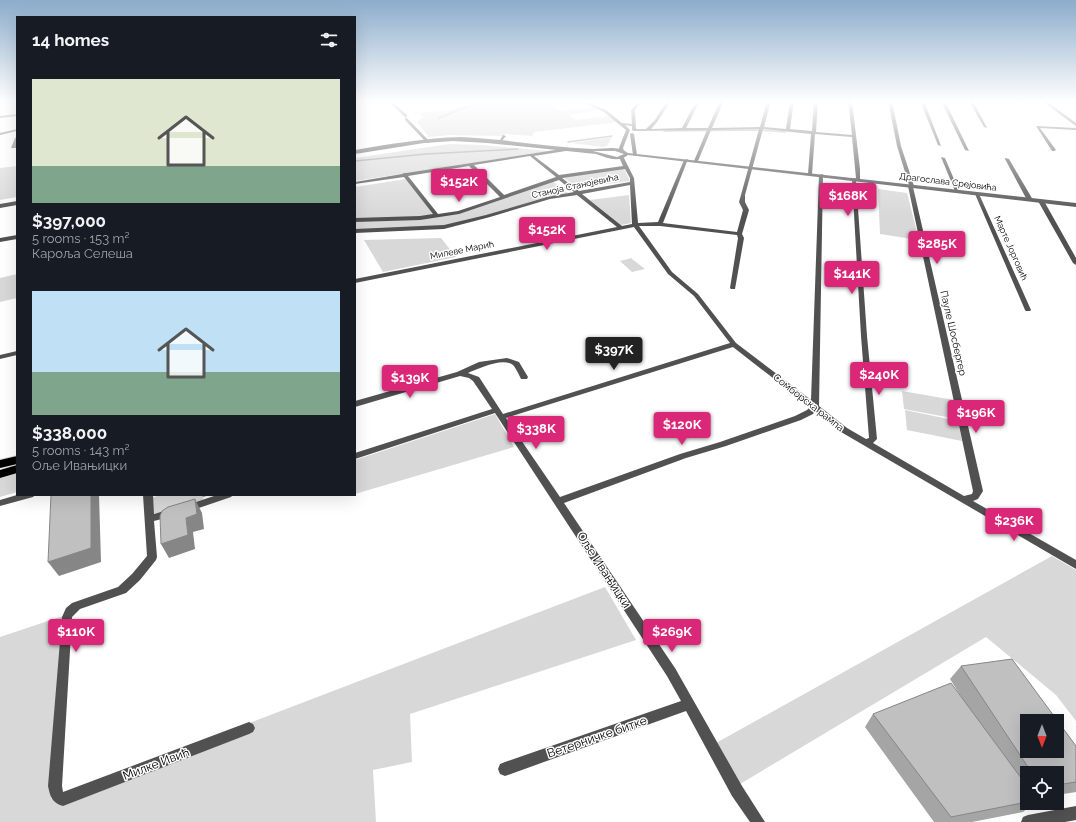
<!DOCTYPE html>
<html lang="en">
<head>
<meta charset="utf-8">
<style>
	:root { --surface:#171b24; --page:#20242c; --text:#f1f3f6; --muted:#9ea1a6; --accent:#db2777 }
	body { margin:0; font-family:Raleway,sans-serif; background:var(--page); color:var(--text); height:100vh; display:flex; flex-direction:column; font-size:15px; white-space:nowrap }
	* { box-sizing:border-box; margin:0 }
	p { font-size:13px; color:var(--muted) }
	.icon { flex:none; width:22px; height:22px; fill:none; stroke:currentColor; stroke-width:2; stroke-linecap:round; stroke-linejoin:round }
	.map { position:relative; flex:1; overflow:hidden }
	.drawer { position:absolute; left:16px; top:16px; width:340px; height:480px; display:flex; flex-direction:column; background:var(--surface); border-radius:0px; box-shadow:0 4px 16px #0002 }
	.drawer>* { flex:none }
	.needle { width:26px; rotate:180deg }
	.tools { position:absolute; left:1020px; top:714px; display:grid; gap:8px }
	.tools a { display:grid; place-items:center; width:44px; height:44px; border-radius:0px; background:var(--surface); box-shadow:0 4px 16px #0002; font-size:20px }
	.price { position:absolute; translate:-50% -34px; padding:0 9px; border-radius:4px; background:var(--accent); color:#fff; font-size:13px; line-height:26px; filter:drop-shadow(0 1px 2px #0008) }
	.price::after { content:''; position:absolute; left:50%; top:24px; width:12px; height:9px; margin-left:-6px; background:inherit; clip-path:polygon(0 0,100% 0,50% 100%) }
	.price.on { background:#222; color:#fff }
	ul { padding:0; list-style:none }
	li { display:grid; align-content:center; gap:8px; height:212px; padding:0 16px }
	li span { display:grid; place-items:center; height:124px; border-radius:0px; color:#555 }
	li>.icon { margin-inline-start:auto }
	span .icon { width:72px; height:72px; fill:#fffc; stroke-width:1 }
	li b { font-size:17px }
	h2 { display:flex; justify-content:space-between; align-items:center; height:48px; padding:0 16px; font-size:17px }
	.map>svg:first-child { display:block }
</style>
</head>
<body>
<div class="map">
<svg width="1076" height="822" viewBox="0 0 1076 822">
	<rect width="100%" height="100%" fill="#fff"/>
	<path fill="#d8d8d8" d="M479 101H580L583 102 552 106 561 111 592 107 599 110 568 115 576 120 609 116 618 122 534 132 532 136 505 134 503 136 450 135 429 137 417 122 424 117 420 114H411L450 110Z
		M612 137 607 146 603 147 572 143Z
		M449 144 483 145 549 151 355 181V158Z
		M17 166V197L0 200V168Z
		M624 168 630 181 577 188 563 177Z
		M406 179 434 215 401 218 355 219V187Z
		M552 181 568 193 536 200 486 216 445 226 355 230V221H373L460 213Z
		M878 189 907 193 919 240 880 234Z
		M629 195 631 223 621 225 590 200Z
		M441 238 456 257 383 272 364 240Z
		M632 258V259L645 269 632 272 620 261Z
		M17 274V298L0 302V278Z
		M902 391 954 400 957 419 904 409Z
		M905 410 958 421 962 441 907 430Z
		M495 414 514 447 355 494V460Z
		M17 471V492L0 497V475Z
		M159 495H203V500L153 514 150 499Z
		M1052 556 1076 570V721L1056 695 986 637 740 784 716 743Z
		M605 587 636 640 410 714 412 762 373 770 376 822H0V637L63 616 51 799Z"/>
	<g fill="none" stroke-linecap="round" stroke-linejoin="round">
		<path stroke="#9f9f9f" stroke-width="1.5" d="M439 118 481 101
			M664 131 757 130 785 132
			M568 142 612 136
			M355 161 426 154 518 149"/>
		<defs>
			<path id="primary" d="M17 456V464L0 468V460Z
				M17 465V473L0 478V470Z"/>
		</defs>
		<use href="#primary" stroke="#dbdbdb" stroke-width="1"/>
		<path fill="#515151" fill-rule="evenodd" d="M388 101H392L407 115V117H405Z
			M580 101H585L606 110 622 123 632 124 631 110 639 101H643L635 110 636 129H646L655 120 667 101H671L657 122 651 129 682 128 696 101H700L686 128H708L720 101H724L712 128 760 127 767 101H771L764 127 786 129 790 101H794L790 129 812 131 814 101H818L816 132 852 135 848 101H852L860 169V179L856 180 867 336 877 439 873 443 964 496 972 494 973 491 908 186 909 185 897 146 888 101H892L901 146 914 186 913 187 983 491 978 499 973 501 1076 560V569L841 432 815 411 813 414 801 420 726 446 686 458 564 503 675 668 742 786 765 822H750L732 796 686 711 505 776 500 774 498 769 500 764 505 762 681 701 667 676 495 413 355 459V453L492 409 473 381 469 378 460 376 355 407V401L457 372 479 362 507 358 519 362 528 377 527 379H521C519 375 516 368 513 365 503 357 478 369 468 373L479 377 503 414 730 343 694 296 668 274 634 227 355 283V279L617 227 577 195 550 199 490 217 444 229 355 233V229L444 225 486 215 547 197 574 192 559 180 459 214 420 220 355 222V218L420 216 433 214 404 177 355 184V182L402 174 404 173H406L555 150 570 149 572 150 534 156 559 175 623 166 619 157 623 156 634 178 638 223 658 222 684 160 688 159 663 223 737 232 743 210 739 202 741 195 759 129 711 130 698 161 696 162 694 161 707 130 634 131 632 130V126L625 125 630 130 623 148 624 151 622 152H620L619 148 626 130 604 112ZM763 129 811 134 808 174 810 175 812 174 815 134 852 137 856 178 852 179 861 336 869 438 866 439 847 428 819 406 823 174 819 175 811 400 736 343 698 294 672 272 639 226H660L737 235 738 238 730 288 731 289H735L744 238 742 234 749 210 745 202V195ZM530 156 556 177 504 195 474 165ZM469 166 500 197 458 211 438 214 408 176ZM625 169 630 178V182L579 191 562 178ZM630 185 632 224 622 226 582 194ZM733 347 810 407 807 410 795 416 720 442 680 454 560 497 506 418Z
			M732 101H736V102L734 103Z
			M920 101H924L941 146 938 145Z
			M941 101H945L969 151 965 150Z
			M969 101H973L987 128 984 127Z
			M1042 101H1046L1076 123V126Z
			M17 114V116L0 118V116Z
			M405 118H407L429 141V143H427L405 120Z
			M1036 126 1076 128V130L1040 128 1056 150 1054 151H1052Z
			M17 129V131L0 135V133Z
			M632 133 634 134 637 155 635 156 633 155 630 134Z
			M503 135 506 136 501 142H499Z
			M17 137 16 146H17V148H11L15 138Z
			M941 157 945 158 959 191V192L955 191Z
			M1005 158 1009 159 1033 200 1032 201 1027 200 1005 159Z
			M975 193 979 194 1031 310 1030 311H1026L1025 310 975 194Z
			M1041 199 1044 201 1076 258V265L1073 263 1038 201Z
			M17 235V239L0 242V238Z
			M17 351V355L0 359V355Z
			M17 495H35L33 497 0 506V500Z
			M143 495H153L154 514 170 509 173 510 175 513 173 516 154 521 157 557 156 560 140 580 126 593 80 609 72 617 62 786 63 792 249 722 253 724 255 728 253 732 249 734 63 806C52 803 50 796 48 786L62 617 66 608 72 603 118 587 132 574 147 556Z
			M217 495H233L231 497 187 512 184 510 182 508 184 506Z
			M1076 806V820L1065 822H1021L1023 817 1028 815Z"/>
		<path fill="#515151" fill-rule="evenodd" d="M461 137C505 139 549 147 593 149 604 149 618 145 628 153L1076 203V207L628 155C618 163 607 158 596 154L487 143 453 141 424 143 355 154V150C390 144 425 138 461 137ZM593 151H615L624 154 617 157Z
			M17 201V205L0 208V204Z"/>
		<use href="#primary" fill="#000" fill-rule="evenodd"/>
	</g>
	<path fill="#a5a5a5" d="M961 666 1076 746V792L1057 795V773H1027V803H1034L1023 812 972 822H934L865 727 873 714 962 698 950 679Z"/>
	<path fill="#868686" d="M91 495H99L101 562 59 576 48 562Z
		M202 495H210L203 497Z
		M195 499 202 513 204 529 193 532 195 549 169 558 161 544 186 518Z"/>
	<path fill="#c0c0c0" stroke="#868686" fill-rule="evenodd" d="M51 495H91V548L48 562Z
		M195 499 197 514 186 518 188 535 161 544 160 516 162 511 168 507Z
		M1012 659 1076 746V782L1057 785V773H1032L961 666ZM1027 721H1057V751H1027Z
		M951 683 1027 786V802L951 817 873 714Z"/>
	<linearGradient id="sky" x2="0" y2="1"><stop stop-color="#8baccb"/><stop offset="0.47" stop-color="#fff"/><stop offset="1" stop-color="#fff" stop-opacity="0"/></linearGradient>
	<rect width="1076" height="216" fill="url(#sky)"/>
	<g text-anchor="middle" stroke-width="3" stroke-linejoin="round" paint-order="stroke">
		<g font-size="9" fill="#000" stroke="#fff">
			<text transform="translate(948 182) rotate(7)" y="3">Драгослава Срејовића</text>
			<text transform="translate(575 186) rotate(-12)" y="3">Станоја Станојевића</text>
			<text transform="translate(1011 248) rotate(66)" y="3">Марте Јорговић</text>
			<text transform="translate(462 250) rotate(-11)" y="3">Милеве Марић</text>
		</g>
		<g font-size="10" fill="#000" stroke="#fff">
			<text transform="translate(954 333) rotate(77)" y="4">Пауле Шосбергер</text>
			<text transform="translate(809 402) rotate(38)" y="4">Сомборска рампа</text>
		</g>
		<g font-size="12" fill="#000" stroke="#fff">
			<text transform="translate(604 570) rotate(57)" y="4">Оље Ивањицки</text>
			<text transform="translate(597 737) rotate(-19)" y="4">Ветерничке битке</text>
			<text transform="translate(156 764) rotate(-21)" y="4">Милке Ивић</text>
		</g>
	</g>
</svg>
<div class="tools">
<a><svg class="needle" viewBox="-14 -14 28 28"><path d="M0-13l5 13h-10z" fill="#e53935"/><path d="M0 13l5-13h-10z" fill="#9ea1a6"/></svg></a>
<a><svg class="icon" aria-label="locate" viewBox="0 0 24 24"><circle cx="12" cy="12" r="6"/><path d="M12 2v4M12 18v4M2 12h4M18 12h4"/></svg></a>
</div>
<b class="price" style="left:459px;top:203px">$152K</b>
<b class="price" style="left:848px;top:217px">$168K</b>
<b class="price" style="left:547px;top:251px">$152K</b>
<b class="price" style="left:937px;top:265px">$285K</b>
<b class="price" style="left:852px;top:295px">$141K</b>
<b class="price on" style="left:614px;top:371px">$397K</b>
<b class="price" style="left:879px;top:396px">$240K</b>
<b class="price" style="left:410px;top:399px">$139K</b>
<b class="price" style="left:976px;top:434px">$196K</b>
<b class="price" style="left:682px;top:446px">$120K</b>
<b class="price" style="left:536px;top:450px">$338K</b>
<b class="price" style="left:1014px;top:542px">$236K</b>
<b class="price" style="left:76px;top:653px">$110K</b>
<b class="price" style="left:672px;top:653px">$269K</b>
<section class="drawer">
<h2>14 homes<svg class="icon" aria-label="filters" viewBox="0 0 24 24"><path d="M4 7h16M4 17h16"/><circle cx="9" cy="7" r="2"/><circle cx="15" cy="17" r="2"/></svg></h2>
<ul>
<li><span style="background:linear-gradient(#dfe7d0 70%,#7fa58c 0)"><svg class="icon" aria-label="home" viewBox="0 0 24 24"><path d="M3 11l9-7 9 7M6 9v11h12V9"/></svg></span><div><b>$397,000</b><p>5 rooms · 153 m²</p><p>Кароља Селеша</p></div></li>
<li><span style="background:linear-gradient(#bfe0f5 65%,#7fa58c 0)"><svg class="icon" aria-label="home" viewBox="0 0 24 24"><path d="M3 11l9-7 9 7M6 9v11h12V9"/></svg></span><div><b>$338,000</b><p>5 rooms · 143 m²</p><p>Оље Ивањицки</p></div></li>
</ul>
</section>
</div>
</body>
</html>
